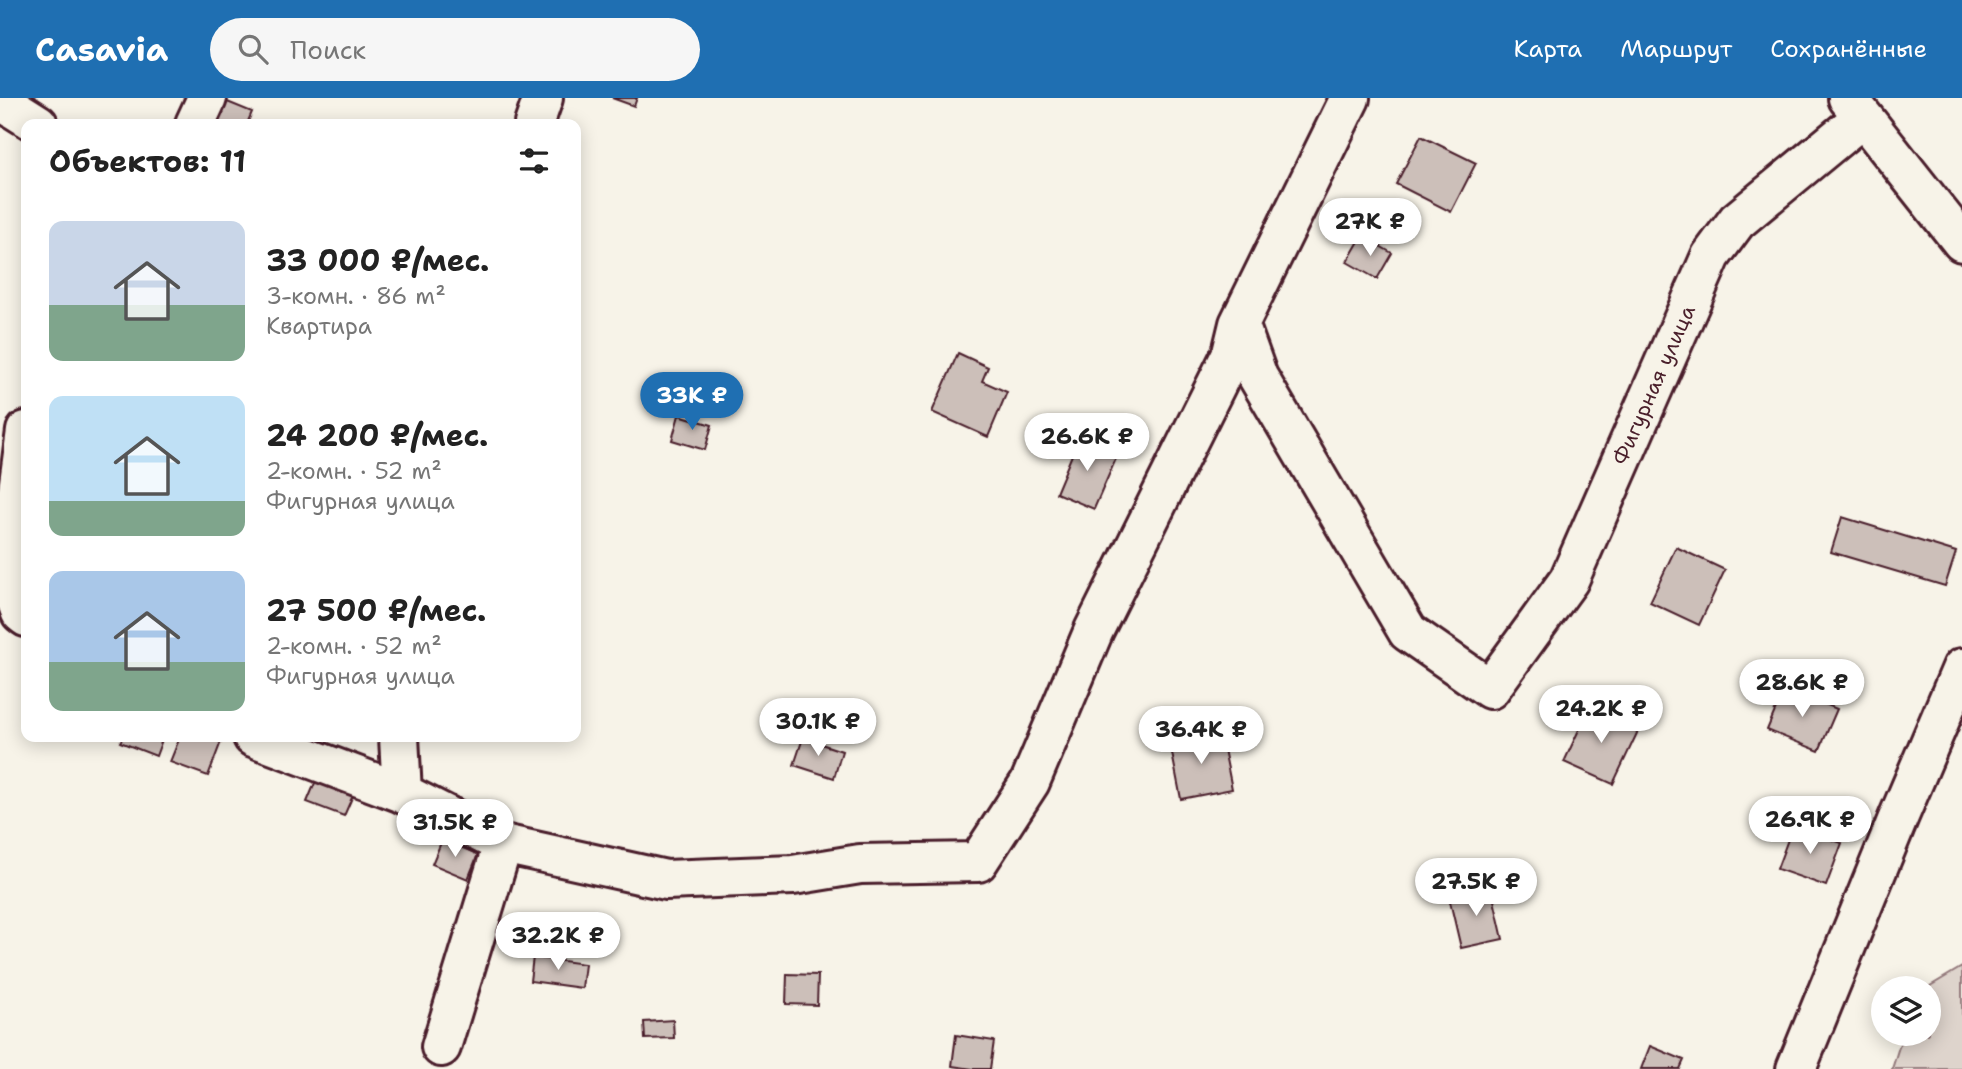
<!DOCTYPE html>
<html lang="ru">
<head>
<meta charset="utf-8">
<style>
	:root { --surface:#fff; --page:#f6f6f6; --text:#222; --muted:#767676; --accent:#1f6fb2 }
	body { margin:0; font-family:"Shantell Sans",sans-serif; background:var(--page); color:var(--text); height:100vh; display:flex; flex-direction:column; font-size:26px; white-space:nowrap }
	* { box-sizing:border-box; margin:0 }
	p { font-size:23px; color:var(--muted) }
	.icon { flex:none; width:38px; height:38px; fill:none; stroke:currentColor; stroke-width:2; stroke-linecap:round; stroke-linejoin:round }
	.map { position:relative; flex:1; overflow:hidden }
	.panel { position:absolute; left:21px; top:21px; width:560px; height:623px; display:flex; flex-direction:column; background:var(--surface); border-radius:14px; box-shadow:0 4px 18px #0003 }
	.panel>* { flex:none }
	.controls { position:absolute; left:1871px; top:878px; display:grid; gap:14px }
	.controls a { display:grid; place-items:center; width:70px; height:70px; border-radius:50%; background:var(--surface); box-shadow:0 4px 18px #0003; font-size:35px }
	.price { position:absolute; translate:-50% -60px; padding:0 16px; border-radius:24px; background:#fff; color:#222; font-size:23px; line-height:46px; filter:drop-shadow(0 2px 4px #0008) }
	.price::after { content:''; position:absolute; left:50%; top:42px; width:21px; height:16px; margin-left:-10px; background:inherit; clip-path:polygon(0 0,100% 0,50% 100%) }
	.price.active { background:var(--accent); color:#fff }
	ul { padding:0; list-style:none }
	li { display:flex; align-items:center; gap:21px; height:175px; padding:0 28px }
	li span { display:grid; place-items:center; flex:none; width:196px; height:140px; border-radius:14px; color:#555 }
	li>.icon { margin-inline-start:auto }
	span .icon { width:84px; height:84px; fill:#fffc; stroke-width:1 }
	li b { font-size:30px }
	h2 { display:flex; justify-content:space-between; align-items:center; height:84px; padding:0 28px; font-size:30px }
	header { display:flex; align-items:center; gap:42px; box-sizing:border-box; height:98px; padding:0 35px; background:var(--accent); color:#fff }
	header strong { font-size:33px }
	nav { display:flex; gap:38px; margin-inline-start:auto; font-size:24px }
	.search { width:490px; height:63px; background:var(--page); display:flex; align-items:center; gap:18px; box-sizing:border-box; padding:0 24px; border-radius:38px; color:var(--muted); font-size:26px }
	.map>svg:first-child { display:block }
</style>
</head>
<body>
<header>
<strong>Casavia</strong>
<div class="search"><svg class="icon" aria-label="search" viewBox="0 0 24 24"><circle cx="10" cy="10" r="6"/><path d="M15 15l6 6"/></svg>Поиск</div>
<nav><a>Карта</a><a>Маршрут</a><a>Сохранённые</a></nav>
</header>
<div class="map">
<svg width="1962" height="971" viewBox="0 0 1962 971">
	<rect width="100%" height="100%" fill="#f7f3e8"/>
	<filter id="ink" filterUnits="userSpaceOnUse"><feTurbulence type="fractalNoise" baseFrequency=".0143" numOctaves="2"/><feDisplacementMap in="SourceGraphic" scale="14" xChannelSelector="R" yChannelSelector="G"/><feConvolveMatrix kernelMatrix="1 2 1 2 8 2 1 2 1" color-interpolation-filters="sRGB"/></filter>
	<g filter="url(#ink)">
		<path fill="#ded4cc" stroke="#947a7c" stroke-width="2" d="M1962 869V971H1892L1903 936H1928V891H1925Z"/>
		<path fill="#ccbfb9" stroke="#4a1f2b" stroke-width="2" d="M612 0H637L634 8Z
			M225 3 252 14 247 26H223L217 24Z
			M1421 38 1476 65 1451 114 1396 86Z
			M1362 138 1392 155 1377 181 1347 164Z
			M958 255 988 269 982 283 1007 294 988 339 932 314Z
			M679 317 712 327 705 352 672 342Z
			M1079 340 1118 356 1094 411 1056 395Z
			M1842 419 1956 454 1945 488 1831 454Z
			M1676 449 1725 472 1699 527 1650 504Z
			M1785 589 1837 611 1819 653 1767 632Z
			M1590 608 1639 631 1613 686 1564 664Z
			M1221 636 1232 691 1181 701 1170 645Z
			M123 639H163L156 658 120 644Z
			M180 639H216L222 641 208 678 170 664Z
			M803 640 842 653 834 680 794 667Z
			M317 680 354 695 344 718 307 704Z
			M1793 728 1842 745 1826 788 1777 771Z
			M442 742 478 756 468 781 432 766Z
			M1491 789 1503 841 1461 850 1449 799Z
			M533 859 585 866 582 890 530 883Z
			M787 876 818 877 817 907 786 906Z
			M673 922 674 940 645 941 644 924Z
			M956 937 994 943 990 971H973L952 968Z
			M1650 948 1684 962 1680 971H1641Z"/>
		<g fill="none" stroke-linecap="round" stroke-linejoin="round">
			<defs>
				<path id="minor" d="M1848 0 1962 144
					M0 2 38 26
					M195 26 207 0
					M534 26 543 0
					M1239 226 1258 279 1408 534 1490 591 1569 482 1711 158 1737 123 1863 19
					M26 333 7 475 21 515 26 519
					M253 639 402 695 503 746 666 782 793 777 860 766 978 764 1030 684 1094 532 1232 255 1239 226 1350 0
					M399 639 402 695
					M441 949 503 746
					M1796 971 1899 718 1962 570"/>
			</defs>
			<use href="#minor" stroke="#4a1f2b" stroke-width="44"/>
			<use href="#minor" stroke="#f7f3e8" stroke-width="38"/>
		</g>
	</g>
	<g text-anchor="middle" stroke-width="5" stroke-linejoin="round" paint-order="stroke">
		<g font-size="21" fill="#4a1f2b" stroke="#f7f3e8">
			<text transform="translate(1654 287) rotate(-66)" y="7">Фигурная улица</text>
		</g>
	</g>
</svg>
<div class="controls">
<a><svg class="icon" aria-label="layers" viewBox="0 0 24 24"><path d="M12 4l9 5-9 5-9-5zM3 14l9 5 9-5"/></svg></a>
</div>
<b class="price" style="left:1370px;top:160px">27K ₽</b>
<b class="price active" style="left:692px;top:334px">33K ₽</b>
<b class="price" style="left:1087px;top:375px">26.6K ₽</b>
<b class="price" style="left:1802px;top:621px">28.6K ₽</b>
<b class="price" style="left:1601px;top:647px">24.2K ₽</b>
<b class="price" style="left:818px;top:660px">30.1K ₽</b>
<b class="price" style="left:1201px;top:668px">36.4K ₽</b>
<b class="price" style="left:1810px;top:758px">26.9K ₽</b>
<b class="price" style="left:455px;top:761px">31.5K ₽</b>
<b class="price" style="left:1476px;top:820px">27.5K ₽</b>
<b class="price" style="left:558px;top:874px">32.2K ₽</b>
<section class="panel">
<h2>Объектов: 11<svg class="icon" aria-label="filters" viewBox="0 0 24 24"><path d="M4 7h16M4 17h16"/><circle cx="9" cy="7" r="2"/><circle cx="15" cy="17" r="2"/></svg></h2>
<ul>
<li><span style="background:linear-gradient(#c9d6e8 60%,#7fa58c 0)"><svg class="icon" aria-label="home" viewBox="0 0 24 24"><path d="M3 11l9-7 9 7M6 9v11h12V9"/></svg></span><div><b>33 000 ₽/мес.</b><p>3-комн. · 86 m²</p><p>Квартира</p></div></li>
<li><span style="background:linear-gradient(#bfe0f5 75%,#7fa58c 0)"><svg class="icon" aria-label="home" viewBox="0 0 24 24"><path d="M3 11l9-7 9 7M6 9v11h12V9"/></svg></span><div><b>24 200 ₽/мес.</b><p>2-комн. · 52 m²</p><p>Фигурная улица</p></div></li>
<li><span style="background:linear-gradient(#a9c7e8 65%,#7fa58c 0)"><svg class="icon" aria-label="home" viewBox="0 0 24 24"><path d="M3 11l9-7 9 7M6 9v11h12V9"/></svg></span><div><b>27 500 ₽/мес.</b><p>2-комн. · 52 m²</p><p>Фигурная улица</p></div></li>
</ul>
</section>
</div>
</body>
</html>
